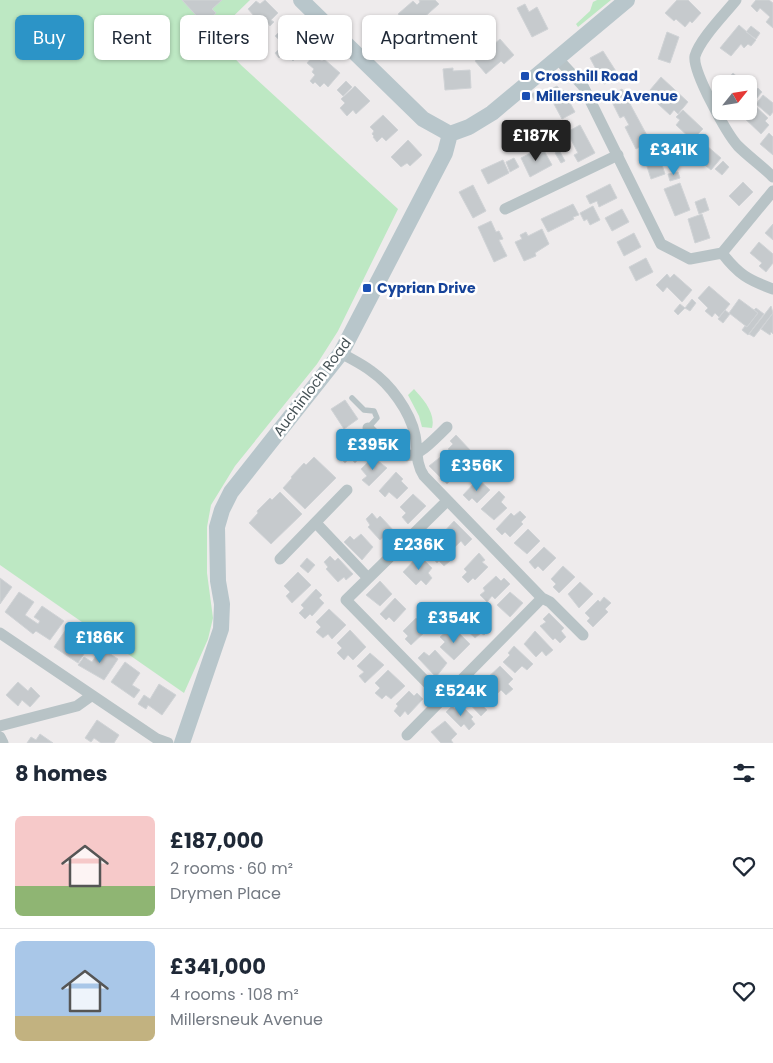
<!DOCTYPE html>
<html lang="en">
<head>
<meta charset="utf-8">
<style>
	:root { --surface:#fff; --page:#f2f2f3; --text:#1f2937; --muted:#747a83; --line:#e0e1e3; --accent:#2c94c7 }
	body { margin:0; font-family:Poppins,sans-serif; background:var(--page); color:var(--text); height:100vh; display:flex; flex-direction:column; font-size:19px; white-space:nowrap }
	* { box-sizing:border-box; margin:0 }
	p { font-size:16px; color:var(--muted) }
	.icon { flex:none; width:28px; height:28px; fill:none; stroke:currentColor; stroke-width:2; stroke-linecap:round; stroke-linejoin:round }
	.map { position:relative; height:743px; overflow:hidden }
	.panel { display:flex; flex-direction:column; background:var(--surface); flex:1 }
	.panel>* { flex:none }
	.guide { position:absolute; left:15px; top:15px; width:500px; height:45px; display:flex; gap:10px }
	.needle { width:32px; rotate:60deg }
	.buttons { position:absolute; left:712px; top:75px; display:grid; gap:10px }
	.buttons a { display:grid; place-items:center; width:45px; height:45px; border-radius:8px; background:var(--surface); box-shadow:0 1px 4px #0004; font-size:25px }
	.price { position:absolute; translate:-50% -42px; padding:0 11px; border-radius:5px; background:var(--accent); color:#fff; font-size:16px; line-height:32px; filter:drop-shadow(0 1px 2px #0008) }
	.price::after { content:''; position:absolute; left:50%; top:30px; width:15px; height:11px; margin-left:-8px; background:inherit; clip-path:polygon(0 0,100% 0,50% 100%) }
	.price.active { background:#222; color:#fff }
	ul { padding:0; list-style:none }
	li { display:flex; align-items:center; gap:15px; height:125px; padding:0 15px }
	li+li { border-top:1px solid var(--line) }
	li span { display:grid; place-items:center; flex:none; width:140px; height:100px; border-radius:8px; color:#555 }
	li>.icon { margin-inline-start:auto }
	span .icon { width:60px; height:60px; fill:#fffc; stroke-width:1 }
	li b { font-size:21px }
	h2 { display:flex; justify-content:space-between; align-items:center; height:60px; padding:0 15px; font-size:21px }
	.pill { padding:0 18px; border-radius:8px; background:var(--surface); box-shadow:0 1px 4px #0004; font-size:18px; line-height:45px }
	.pill.active { background:var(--accent); color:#fff }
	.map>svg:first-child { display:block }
</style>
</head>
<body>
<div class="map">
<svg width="773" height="743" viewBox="0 0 773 743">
	<rect width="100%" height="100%" fill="#eeebec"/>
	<path fill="#bde8c3" d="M0 0H250L213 36 242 66 398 209 338 331 317 364 235 466 211 505 207 527V573L213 618 208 639 184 693 0 565Z
		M597 0H611L578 27 576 24 590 11 593 2Z
		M414 389C423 399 436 413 432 428L422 427 419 416 408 395Z"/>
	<path fill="#c6cacd" stroke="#d0d3d6" d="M182 0H222L212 9 216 13 204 24Z
		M265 0 278 13 271 20 274 22 270 26 268 23 265 26 260 20 254 26 249 20 254 16 248 9 256 1 260 4Z
		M419 0H435L439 4 411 29 398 14 413 1 417 5 420 2Z
		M677 0H688L701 13 692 23 690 21 685 27 676 19 674 21 665 13Z
		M756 0H769L773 3V28L766 22 770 17 760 8 757 12 751 6Z
		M525 4 529 12 537 7 548 29 532 37 517 8Z
		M437 21 452 35 433 56 418 42Z
		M464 22 471 29 462 38 455 32Z
		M739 25 756 40 751 46 748 44 744 48 741 44 731 56 720 48Z
		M285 26 291 32 294 28 310 44 293 61 284 52 279 58 275 53 284 44 275 36Z
		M751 26 760 33 756 39 746 32Z
		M667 32 679 37 670 63 658 59Z
		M500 39 514 55 504 64 501 61 486 74 475 61Z
		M603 51 619 76 604 84 590 58Z
		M314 55 322 61 324 59 340 73 328 87 324 83 320 87 315 82 313 84 310 81 315 75 312 72 314 69 307 63Z
		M453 68V71L470 70 471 88 445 90 443 69Z
		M733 73 745 84H724Z
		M661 77 688 102 678 114 674 110 670 115 657 103 661 99 650 90Z
		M346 81 352 87 343 96 337 90Z
		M355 86 370 101 356 114 353 110 347 116 340 108 345 103 341 99Z
		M557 86 561 91 563 90 575 112 562 119 547 91Z
		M758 88 762 92 756 99 751 96Z
		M622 89 650 141 636 149 625 127 629 125 624 116 620 118 609 96Z
		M540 90 544 98 536 103 531 94Z
		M763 95 773 103V112L770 116 756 104Z
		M749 100 768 118 765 121 769 125 761 134 740 114 743 111H749Z
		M683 110 703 129 692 140 676 125 680 120 676 117Z
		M383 115 398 130 386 141 382 137 377 142 373 137 374 136 372 134 374 131 370 127Z
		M554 123 557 129 547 135 544 128Z
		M580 125 595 153 578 162 574 155 578 153 567 132Z
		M560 128 562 133 553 138 551 133Z
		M769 133 773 137V155L760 144Z
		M408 140 422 155 410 166 407 163 401 167 391 157Z
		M665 140 668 145 658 150 655 146Z
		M700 140 721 158 711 170 690 153Z
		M542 147 552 165 530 177 521 158Z
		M559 150 565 161 561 163 555 153Z
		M658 153 665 174 651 179 644 157Z
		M514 158 519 167 510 172 506 162Z
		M503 160 509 173 488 184 481 170Z
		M723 161 729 167 722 175 715 169Z
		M678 172 680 178 670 181 668 174Z
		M743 182 753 192 739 206 729 196Z
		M680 183 690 210 675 216 664 189Z
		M610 184 617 198 599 207 597 201 590 204 586 196Z
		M473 185 486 211 473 218 459 192Z
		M705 198 709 210 699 214 695 202Z
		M573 204 579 215 573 217 574 219 548 232 541 219Z
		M593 206 600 220 590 225 587 219 584 221 580 213Z
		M622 209 629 222 612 231 605 218Z
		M702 214 710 238 695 243 688 219Z
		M491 221 496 232 499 231 503 239 499 240 507 256 494 262 478 227Z
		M773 224V240L765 233Z
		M542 229 549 244 535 253 536 256 524 261 515 242 522 239 520 235 526 232 528 236Z
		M634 233 641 247 624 256 617 242Z
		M759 242 773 254V263L766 272 759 266 762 263 750 253Z
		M646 258 653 272 636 281 629 267Z
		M667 274 670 278 674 274 692 290 682 302 667 287 663 292 656 285Z
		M709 286 730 304 719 317 715 313 712 317 705 311 708 308 698 298Z
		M692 299 696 303 690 311 685 308Z
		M739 299 758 313 747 327 729 313Z
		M680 304 685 308 678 315 674 311Z
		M771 306 773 313 754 337 749 334Z
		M756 308 764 314 748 335 742 330 745 326 747 327 758 313 754 310Z
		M725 310 730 314 723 323 718 319Z
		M773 313V334L771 332 770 335 761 329Z
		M345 400 358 419 344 429 331 409Z
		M351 433 368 449 355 463 350 458 345 463 338 456 343 451 338 446Z
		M456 435 471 451 468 453 473 459 467 465 462 460 460 462 448 449 453 444 450 441Z
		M443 455 455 468 449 473 453 478 447 484 429 466Z
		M314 457 336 478 305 509 283 488 292 478 291 477 304 463 306 465Z
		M373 457 387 468 369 486 362 480 367 476 361 469Z
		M396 472 403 479 401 481 408 488 397 499 389 492 385 497 379 491Z
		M478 479 490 490 477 503 472 498 469 501 463 495Z
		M499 491 505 497 501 502 507 508 494 520 481 509Z
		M280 492 302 514 271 544 249 523 258 513 257 511 270 498 272 500Z
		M413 494 426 506 408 524 402 517 406 513 400 507Z
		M520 511 526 517 521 522 523 524 510 537 505 532 502 535 496 529 511 513 514 516Z
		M372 513 377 519 380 516 395 532 388 538 386 535 380 540 368 527 370 525 366 519Z
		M454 521 472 539 465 546 461 541 455 547 442 534Z
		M528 529 540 541 527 554 514 543Z
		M361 534 373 547 362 560 344 542 350 536 354 540Z
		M433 536 448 552 445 555 450 561 444 566 439 561 437 563 424 550 430 545 427 542Z
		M544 547 556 558 543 571 538 566 535 569 529 562Z
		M479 553 485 560 482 562 488 567 475 580 473 578 468 583 462 577 467 572 464 569Z
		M419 555 432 568 428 573 432 578 426 585 421 580 416 585 403 572Z
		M330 556 335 561 338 558 353 574 346 580 344 577 338 582 326 569 328 567 324 562Z
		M307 558 315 565 308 573 300 566Z
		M563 566 575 577 559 593 553 587 556 584 551 579Z
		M298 572 311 585 292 603 286 596 290 592 284 586Z
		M496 576 501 581 504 578 510 584 495 599 492 596 487 602 480 595 485 591 483 588Z
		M0 578 12 587 0 604Z
		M380 581 392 594 380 606 366 595Z
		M580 582 593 594 579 608 568 594Z
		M316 589 322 595 319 598 324 603 312 616 310 614 305 619 299 613 304 608 301 605Z
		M19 592 34 602 25 615 38 624 40 621 34 617 42 606 64 621 50 640 36 631 33 634 5 612Z
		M510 592 523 603 510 617 497 605Z
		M604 597 611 603 605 609 608 612 593 627 587 621 590 618 585 613 598 600 600 602Z
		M395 598 406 609 394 622 389 617 386 620 380 614Z
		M329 609 346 625 332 639 328 634 323 638 316 632 321 627 316 622Z
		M470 609 490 629 484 635 481 633 475 638 462 626 468 620 463 615Z
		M549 613 564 628 561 631 566 637 560 643 555 638 553 640 540 626 546 622 543 619Z
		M423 615 429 621 424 627 427 630 411 645 405 639 408 636 403 631 416 618 418 620Z
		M69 625 88 638 83 645 80 642 75 649 84 654 78 663 54 647Z
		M350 630 366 647 353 660 348 655 344 660 337 653 342 648 337 643Z
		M447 631 452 636 457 631 470 644 454 660 440 647 445 642 440 637Z
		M535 631 553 650 546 656 542 651 536 657 524 644Z
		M514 646 533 664 527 670 522 666 515 673 503 662 510 655 508 653Z
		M101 648 118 659 104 680 78 665 84 657 92 662Z
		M435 650 447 663 436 677 418 658 424 652 429 656Z
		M370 653 384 665 365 683 359 676 364 672 357 666Z
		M125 662 140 673 132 685 140 690 134 698 111 682Z
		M500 666 513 679 508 684 513 689 506 695 501 690 496 695 483 682Z
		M388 670 405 686 391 699 386 695 382 699 375 693 380 688 375 683Z
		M18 682 28 691 31 687 40 696 30 707 22 700 18 706 6 695Z
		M159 684 176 695 162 715 148 705 146 709 138 704 144 695 150 699Z
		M478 686 490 698 482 705 487 710 481 716 463 697 469 691 472 693Z
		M409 691 414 696 417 693 423 699 408 715 405 711 400 717 394 711 398 706 396 704Z
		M460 704 473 717 471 719 475 724 469 730 464 724 461 727 446 712 452 706 455 709Z
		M97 720 119 735 114 743H101L94 738 91 742 85 738Z
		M445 721 457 734 451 740 453 743H441L431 732Z
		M40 734 53 743H27L31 737 36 740Z"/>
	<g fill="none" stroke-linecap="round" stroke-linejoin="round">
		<path stroke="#b8c3c6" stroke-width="5.5" d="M352 398 364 410 374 411 377 418 368 428"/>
		<path stroke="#b8c3c6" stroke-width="11" d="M736 0C724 15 700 39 695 56 692 71 727 134 738 146 749 157 762 166 773 177
			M558 59 583 86 661 244 690 259 722 253 773 191
			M505 209 618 155
			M722 253C738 274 748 280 773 289
			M341 353C351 359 362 364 371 371 390 384 410 411 415 435 418 449 415 463 424 476L542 598 407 735
			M368 428C406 466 410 464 447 427
			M316 523 368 578
			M280 559 347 490
			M542 598 550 602 583 635
			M0 633 157 739 168 743
			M442 698 346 600 447 501
			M0 726 77 706 91 696
			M0 737 3 743"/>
		<path stroke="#b8c6cb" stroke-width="16" d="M301 0 423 119 450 134
			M182 743 221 629 222 604 218 581 217 527 222 510 231 492 341 353 445 153 450 134 469 127 492 113 627 0"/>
	</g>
	<g fill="#1a4fb4" stroke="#fff" stroke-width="2">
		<rect x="520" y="71" width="10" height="10" rx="2.5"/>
		<rect x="521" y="91" width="10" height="10" rx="2.5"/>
		<rect x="362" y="283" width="10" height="10" rx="2.5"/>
	</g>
	<g text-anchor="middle" stroke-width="5" stroke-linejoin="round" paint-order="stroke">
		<g font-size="14" font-weight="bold" fill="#164399" stroke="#fff" text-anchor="start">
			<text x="535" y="81">Crosshill Road</text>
			<text x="536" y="101">Millersneuk Avenue</text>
			<text x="377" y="293">Cyprian Drive</text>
		</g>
		<g font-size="14" fill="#465256" stroke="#fff">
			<text transform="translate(312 387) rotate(-53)" y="5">Auchinloch Road</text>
		</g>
	</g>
</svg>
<div class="buttons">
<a><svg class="needle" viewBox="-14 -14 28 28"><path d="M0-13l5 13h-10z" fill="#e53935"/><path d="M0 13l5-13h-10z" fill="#747a83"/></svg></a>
</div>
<b class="price active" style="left:536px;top:162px">£187K</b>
<b class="price" style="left:674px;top:176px">£341K</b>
<b class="price" style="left:373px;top:471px">£395K</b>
<b class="price" style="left:477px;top:492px">£356K</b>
<b class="price" style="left:419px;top:571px">£236K</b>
<b class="price" style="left:454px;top:644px">£354K</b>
<b class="price" style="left:100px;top:664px">£186K</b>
<b class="price" style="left:461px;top:717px">£524K</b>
<div class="guide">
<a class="pill active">Buy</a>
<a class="pill">Rent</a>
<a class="pill">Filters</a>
<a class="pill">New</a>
<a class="pill">Apartment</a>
</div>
</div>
<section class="panel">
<h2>8 homes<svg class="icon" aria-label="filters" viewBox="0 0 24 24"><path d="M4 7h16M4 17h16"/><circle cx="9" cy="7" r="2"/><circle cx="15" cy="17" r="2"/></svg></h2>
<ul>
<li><span style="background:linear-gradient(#f6c9c9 70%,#8fb573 0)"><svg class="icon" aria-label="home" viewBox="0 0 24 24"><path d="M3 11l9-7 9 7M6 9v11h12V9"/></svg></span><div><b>£187,000</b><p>2 rooms · 60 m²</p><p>Drymen Place</p></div><svg class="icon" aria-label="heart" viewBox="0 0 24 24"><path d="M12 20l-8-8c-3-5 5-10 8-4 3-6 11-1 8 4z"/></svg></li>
<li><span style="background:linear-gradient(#a9c7e8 75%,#c2b280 0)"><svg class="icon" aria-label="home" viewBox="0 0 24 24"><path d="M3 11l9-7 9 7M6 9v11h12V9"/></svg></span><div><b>£341,000</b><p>4 rooms · 108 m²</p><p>Millersneuk Avenue</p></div><svg class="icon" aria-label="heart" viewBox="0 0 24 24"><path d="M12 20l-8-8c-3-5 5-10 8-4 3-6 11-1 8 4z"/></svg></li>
</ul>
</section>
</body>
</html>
